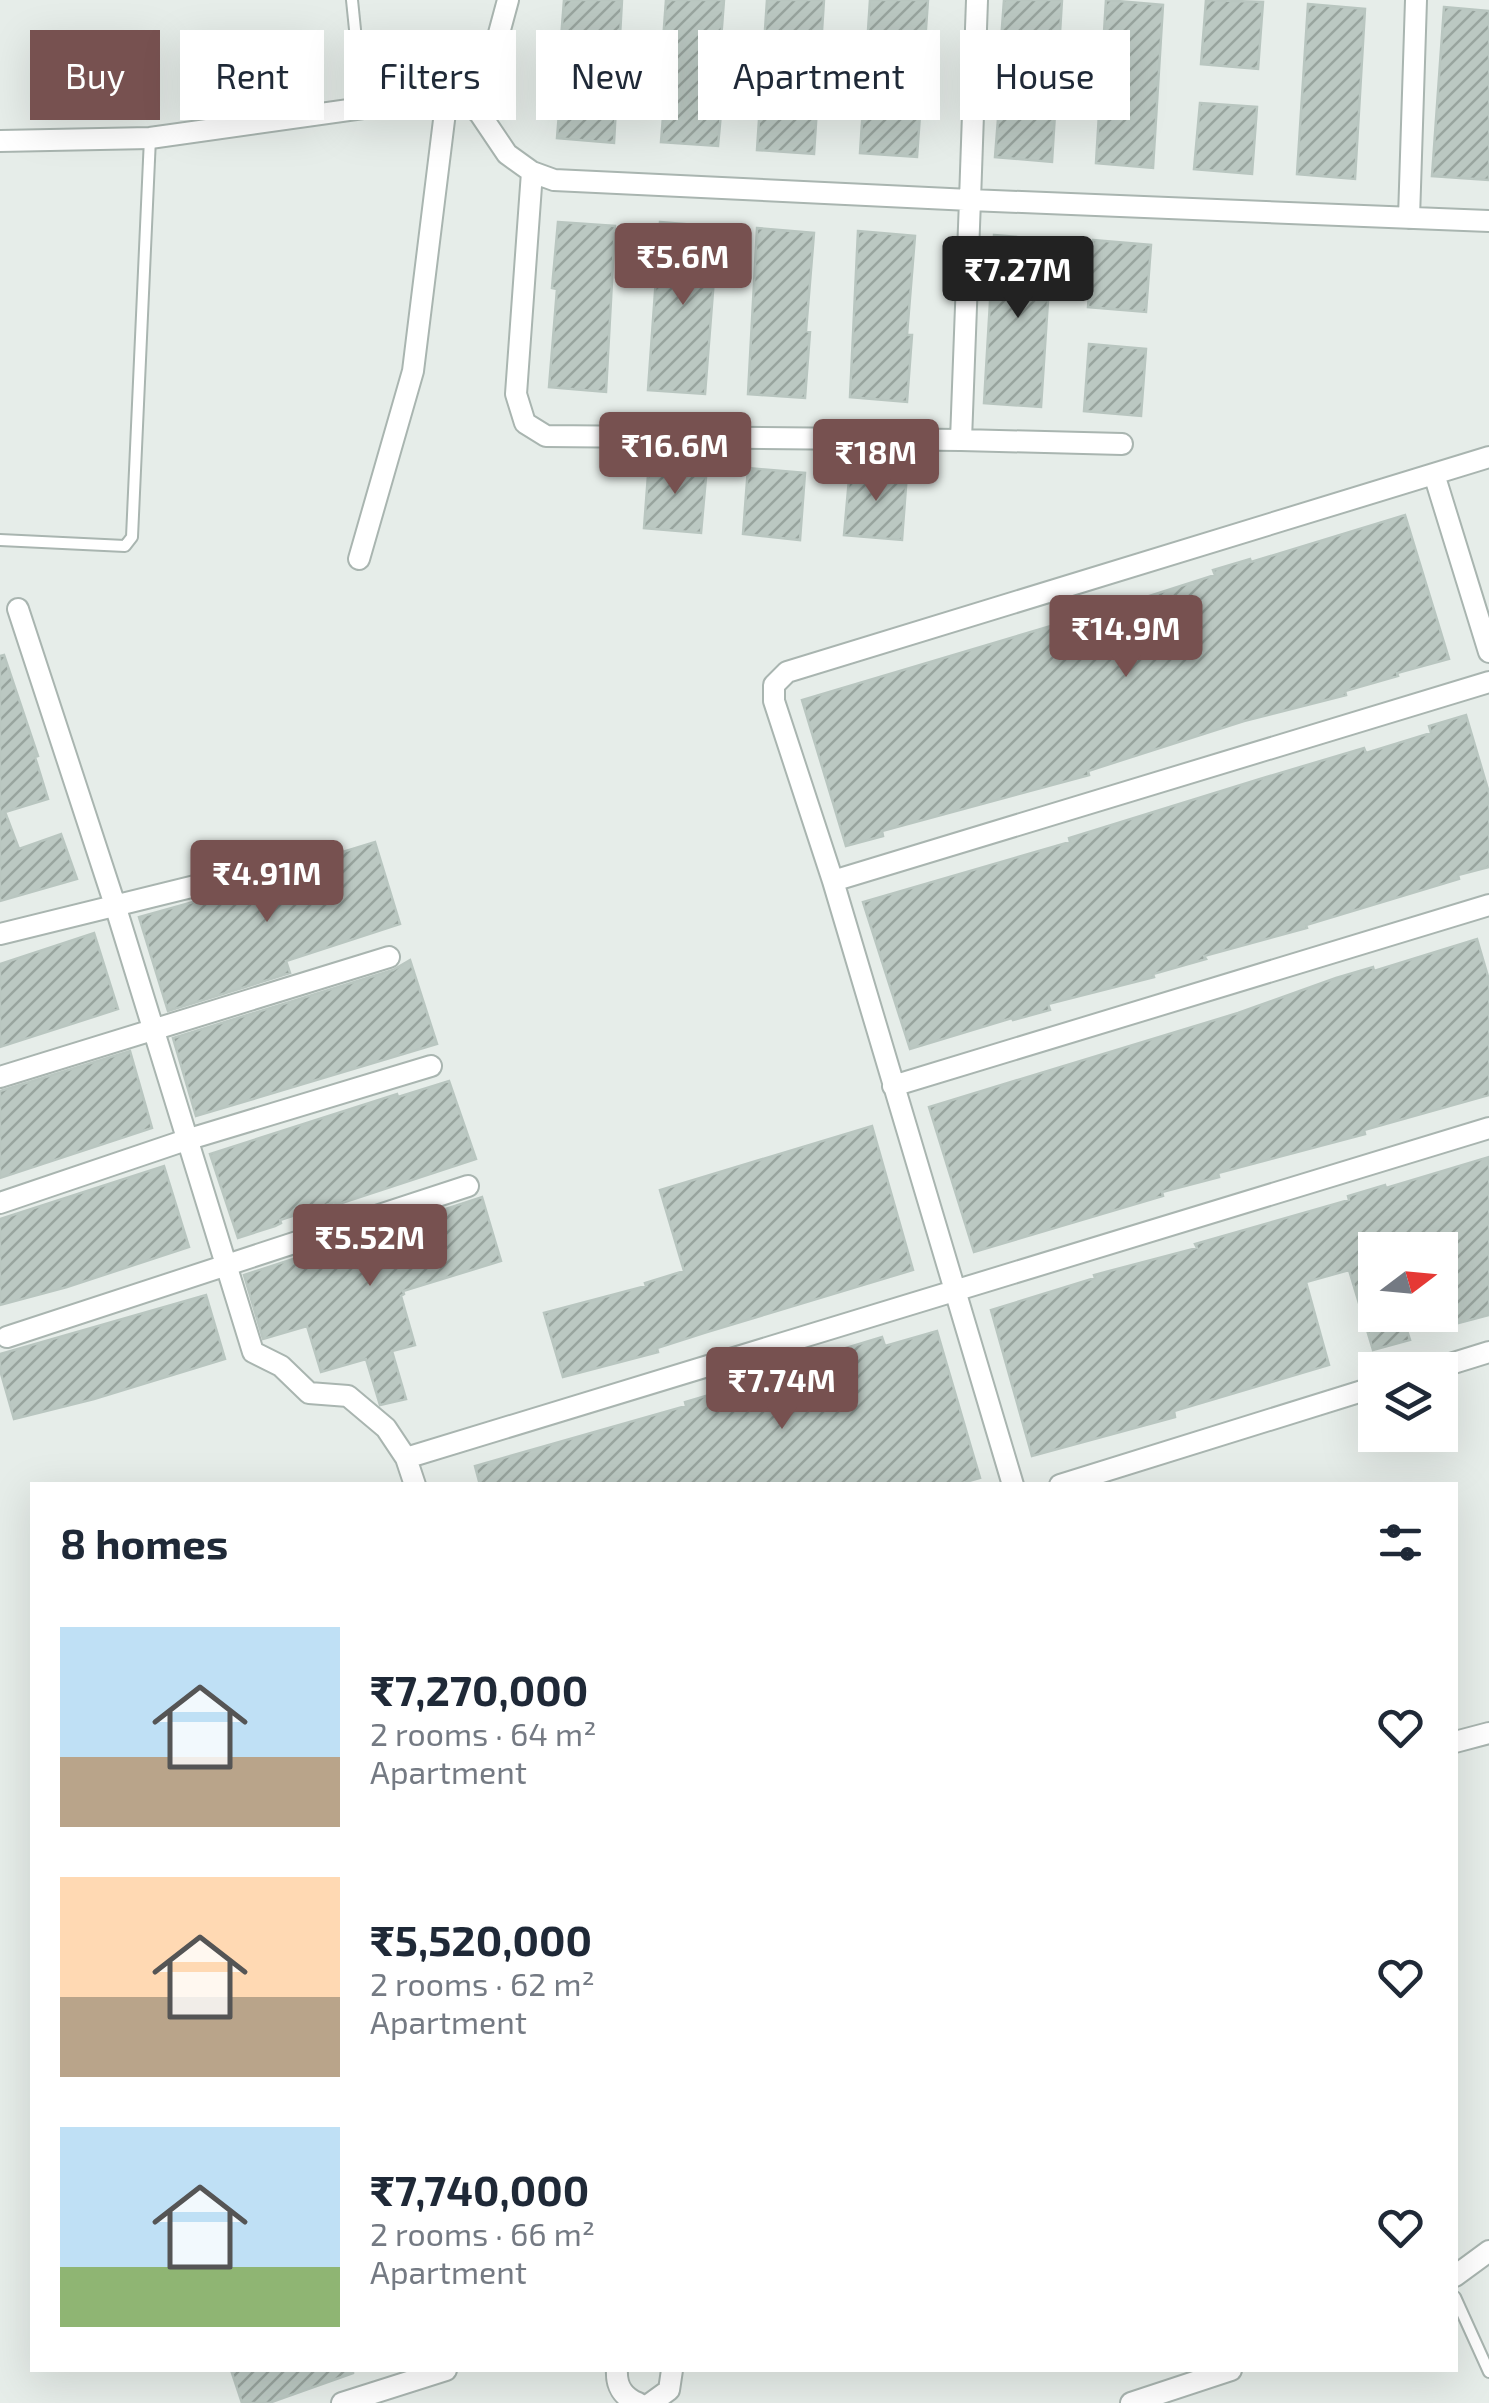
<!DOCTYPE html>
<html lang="en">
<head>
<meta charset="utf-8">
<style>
	:root { --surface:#fff; --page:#f6f6f7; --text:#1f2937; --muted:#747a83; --accent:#775150 }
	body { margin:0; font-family:"Exo 2",sans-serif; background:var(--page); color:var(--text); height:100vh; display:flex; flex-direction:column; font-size:38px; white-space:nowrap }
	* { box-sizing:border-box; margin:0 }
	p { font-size:32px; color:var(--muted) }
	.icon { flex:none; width:55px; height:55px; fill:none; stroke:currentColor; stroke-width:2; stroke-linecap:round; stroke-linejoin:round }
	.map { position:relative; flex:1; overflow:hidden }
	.side { position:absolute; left:30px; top:1482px; width:1428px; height:890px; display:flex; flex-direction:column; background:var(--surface); border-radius:0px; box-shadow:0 10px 40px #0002 }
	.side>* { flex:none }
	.hud { position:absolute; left:30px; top:30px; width:1430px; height:90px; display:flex; gap:20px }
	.needle { width:65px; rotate:74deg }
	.fabs { position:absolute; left:1358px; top:1232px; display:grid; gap:20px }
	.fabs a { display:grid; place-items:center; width:100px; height:100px; border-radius:0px; background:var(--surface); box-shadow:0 10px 40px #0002; font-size:50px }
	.price { position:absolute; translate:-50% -85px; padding:0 22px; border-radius:10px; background:var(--accent); color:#fff; font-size:32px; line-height:65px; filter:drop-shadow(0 2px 5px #0008) }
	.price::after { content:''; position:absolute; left:50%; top:60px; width:30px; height:22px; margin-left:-15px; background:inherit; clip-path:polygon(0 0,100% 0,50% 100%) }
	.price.selected { background:#222; color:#fff }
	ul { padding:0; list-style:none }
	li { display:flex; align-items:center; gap:30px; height:250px; padding:0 30px }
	li span { display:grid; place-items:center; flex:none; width:280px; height:200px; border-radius:0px; color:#555 }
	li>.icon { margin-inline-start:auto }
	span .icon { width:120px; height:120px; fill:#fffc; stroke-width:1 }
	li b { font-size:42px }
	h2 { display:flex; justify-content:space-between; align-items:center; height:120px; padding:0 30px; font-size:42px }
	.chip { padding:0 35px; border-radius:0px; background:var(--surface); box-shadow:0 10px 40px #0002; font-size:35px; line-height:90px }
	.chip.selected { background:var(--accent); color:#fff }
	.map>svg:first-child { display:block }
</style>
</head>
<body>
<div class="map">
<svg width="1489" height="2403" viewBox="0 0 1489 2403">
	<defs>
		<pattern id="building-hatch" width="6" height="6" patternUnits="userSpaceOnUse" patternTransform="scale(2.5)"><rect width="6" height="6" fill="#bbc8c2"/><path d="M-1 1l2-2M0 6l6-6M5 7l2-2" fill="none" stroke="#98a49e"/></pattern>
	</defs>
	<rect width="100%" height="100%" fill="#e6ede9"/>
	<path fill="url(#building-hatch)" stroke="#b9c6c0" stroke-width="2.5" d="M564 0H622L614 143 557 138 565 40 561 39Z
		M666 0H724L718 79 724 80 718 146 661 142 669 41H663Z
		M767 0H824L814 154 757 150Z
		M870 0H928L917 157 860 153Z
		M1004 0H1062L1052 162 995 157 1003 56 1000 55Z
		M1106 0 1163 5 1153 168 1096 163Z
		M1206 0 1263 2 1258 69 1201 64Z
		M1308 4 1365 9 1355 179 1297 174Z
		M1444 7 1489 11V180L1432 176Z
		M1200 103 1257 107 1252 174 1194 169Z
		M558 222 615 226 606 392 549 387 557 289 552 288Z
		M660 222 718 227 705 394 648 390Z
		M757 228 814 233 806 331 810 332 805 398 748 394Z
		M858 231 915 236 907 335H912L907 402 850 397Z
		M994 235 1052 240 1041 407 984 403Z
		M1093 240 1151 245 1146 312 1088 307Z
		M1089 344 1146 349 1141 416 1084 411Z
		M649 462 707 466 701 533 644 528Z
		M748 468 805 473 800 540 743 534Z
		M850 468 907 473 902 540 844 535Z
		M1405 515 1449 659 1397 673 1398 676 1345 691 1346 695 1244 721 1088 771 1089 775 882 831 883 836 846 846 802 700 1115 607 1215 575 1213 570 1250 559 1251 562Z
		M4 655 38 756 35 757 48 799 5 812 19 849 61 834 77 879 0 901V656Z
		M1466 715 1489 793V867L1458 875 1459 879 1306 925 1307 928 1204 956 1206 959 1153 974 1154 977 1048 1004 1050 1010 1013 1020 1012 1018 910 1049 863 902 1070 842 1069 838 1260 779 1364 748 1366 753 1431 733 1429 726Z
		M375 842 400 924 286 961 290 973 168 1011 139 917 247 887 257 878Z
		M94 933 118 1009 0 1047V964Z
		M1477 939 1489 980V1095L1364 1130 1365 1134 1218 1173 1219 1177 1162 1192 1163 1196 974 1252 929 1107 1238 1013 1336 978 1373 967 1374 971Z
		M410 960 437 1044 196 1116 173 1038 393 970Z
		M130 1051 152 1128 0 1178V1091Z
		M449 1081 476 1159 336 1205 335 1202 280 1220 281 1223 275 1226 238 1238 210 1154 397 1094 398 1097Z
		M872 1126 913 1270 707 1332 657 1348 658 1352 563 1377 544 1313 646 1286 645 1283 684 1271 660 1190Z
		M1489 1157V1315L1440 1328V1250H1375V1315H1402L1410 1340 1373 1350 1349 1270 1306 1282 1329 1365 1174 1411 1175 1417 1032 1456 991 1310 1095 1278 1094 1275 1197 1248 1195 1244 1349 1200 1348 1196 1385 1185 1386 1188Z
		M164 1166 189 1247 67 1287 0 1305V1219Z
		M482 1197 501 1261 403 1291 404 1294 401 1296 415 1345 392 1351 406 1399 380 1405 366 1359 321 1372 307 1326 263 1339 244 1275Z
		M206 1295 225 1359 94 1399 14 1419 0 1370V1354Z
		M937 1331 980 1478 955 1485H480L475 1466 686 1406 685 1402 841 1356 839 1350 882 1337 885 1346Z
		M231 2370H353V2373L269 2403H242Z"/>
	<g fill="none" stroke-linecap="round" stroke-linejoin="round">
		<defs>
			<path id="lane" d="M352 0 363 108
				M0 540 125 546 132 537 150 138
				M1455 2297 1489 2372"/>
			<path id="street" d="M478 111 508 0
				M0 141 150 138 363 108 424 103 465 105 478 111 507 154 532 172 554 180 970 200 977 0
				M532 172 516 394 525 423 546 436 961 440 970 200 1489 221
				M1409 218 1416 0
				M961 440 1122 444
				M1434 474 1489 652
				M359 559 413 371 446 104
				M18 609 115 905 253 1352 281 1366 309 1393 348 1396 386 1428 406 1458 415 1485
				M833 881 1489 682
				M0 934 244 874
				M0 1077 389 957
				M893 1086 1489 905
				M0 1203 186 1140 431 1066
				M7 1337 468 1186
				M1431 1370 1489 1352
				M406 1458 1489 1128
				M1013 1485 833 881 774 701V685L787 672 1489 457
				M1060 1485 1375 1387
				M1455 1742 1489 1733
				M1455 2276 1489 2251
				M617 2370C616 2386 623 2397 638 2403
				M342 2403 446 2370
				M651 2403 669 2390 672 2370
				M1131 2403 1231 2370"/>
		</defs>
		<use href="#lane" stroke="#a9b5b0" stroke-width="14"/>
		<use href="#street" stroke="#a9b5b0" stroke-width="24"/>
		<use href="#lane" stroke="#fff" stroke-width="10"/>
		<use href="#street" stroke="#fff" stroke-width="20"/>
	</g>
</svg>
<div class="fabs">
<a><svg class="needle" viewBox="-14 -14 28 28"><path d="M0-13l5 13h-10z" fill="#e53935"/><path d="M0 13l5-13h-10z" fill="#747a83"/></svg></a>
<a><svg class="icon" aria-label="layers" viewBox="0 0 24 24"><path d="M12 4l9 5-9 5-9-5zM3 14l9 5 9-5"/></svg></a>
</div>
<b class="price" style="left:683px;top:308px">₹5.6M</b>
<b class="price selected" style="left:1018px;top:321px">₹7.27M</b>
<b class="price" style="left:675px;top:497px">₹16.6M</b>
<b class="price" style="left:876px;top:504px">₹18M</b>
<b class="price" style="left:1126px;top:680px">₹14.9M</b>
<b class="price" style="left:267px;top:925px">₹4.91M</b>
<b class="price" style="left:370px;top:1289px">₹5.52M</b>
<b class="price" style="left:782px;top:1432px">₹7.74M</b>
<div class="hud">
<a class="chip selected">Buy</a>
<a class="chip">Rent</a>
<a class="chip">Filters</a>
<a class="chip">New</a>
<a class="chip">Apartment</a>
<a class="chip">House</a>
</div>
<section class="side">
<h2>8 homes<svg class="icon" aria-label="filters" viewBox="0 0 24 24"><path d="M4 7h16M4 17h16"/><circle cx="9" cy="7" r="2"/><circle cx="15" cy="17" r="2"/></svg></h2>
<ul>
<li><span style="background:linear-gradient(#bfe0f5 65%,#b9a48a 0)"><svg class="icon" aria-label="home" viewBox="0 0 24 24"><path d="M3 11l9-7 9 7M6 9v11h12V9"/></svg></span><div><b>₹7,270,000</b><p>2 rooms · 64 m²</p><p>Apartment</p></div><svg class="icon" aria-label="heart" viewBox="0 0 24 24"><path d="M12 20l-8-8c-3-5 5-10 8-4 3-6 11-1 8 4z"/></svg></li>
<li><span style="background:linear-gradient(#ffd9b3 60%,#b9a48a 0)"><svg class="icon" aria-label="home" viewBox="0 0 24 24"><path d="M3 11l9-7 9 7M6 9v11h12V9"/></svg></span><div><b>₹5,520,000</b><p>2 rooms · 62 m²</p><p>Apartment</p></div><svg class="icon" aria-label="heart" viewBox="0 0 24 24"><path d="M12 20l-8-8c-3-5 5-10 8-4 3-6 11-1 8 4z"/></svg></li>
<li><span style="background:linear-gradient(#bfe0f5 70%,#8fb573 0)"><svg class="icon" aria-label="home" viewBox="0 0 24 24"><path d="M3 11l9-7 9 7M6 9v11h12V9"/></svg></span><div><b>₹7,740,000</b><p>2 rooms · 66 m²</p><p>Apartment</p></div><svg class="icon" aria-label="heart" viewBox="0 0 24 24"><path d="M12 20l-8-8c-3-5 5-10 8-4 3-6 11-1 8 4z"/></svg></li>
</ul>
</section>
</div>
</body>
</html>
